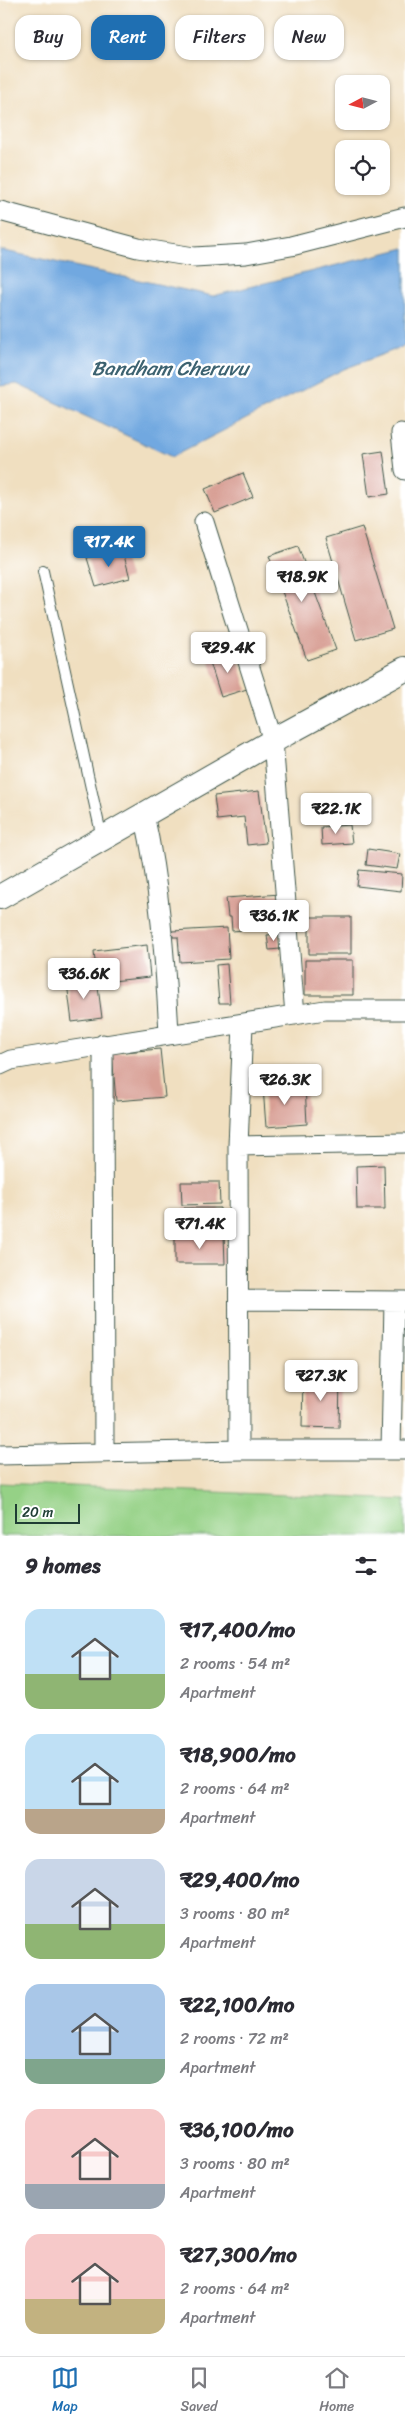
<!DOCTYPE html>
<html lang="en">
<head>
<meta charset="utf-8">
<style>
	:root { --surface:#fff; --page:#f7f7f7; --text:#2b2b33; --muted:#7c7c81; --line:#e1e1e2; --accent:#1f6fb2 }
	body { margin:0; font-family:Sriracha,sans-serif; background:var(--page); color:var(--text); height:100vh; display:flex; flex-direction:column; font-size:19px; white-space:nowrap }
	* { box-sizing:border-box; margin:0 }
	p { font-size:16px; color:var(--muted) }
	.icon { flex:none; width:28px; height:28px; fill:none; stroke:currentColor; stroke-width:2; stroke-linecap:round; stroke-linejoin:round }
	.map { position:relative; height:1536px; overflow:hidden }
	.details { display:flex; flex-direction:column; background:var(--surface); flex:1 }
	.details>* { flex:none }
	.hud { position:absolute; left:15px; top:15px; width:375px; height:45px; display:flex; gap:10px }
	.needle { width:32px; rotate:263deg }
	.controls { position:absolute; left:335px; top:75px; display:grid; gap:10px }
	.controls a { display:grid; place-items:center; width:55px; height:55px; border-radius:10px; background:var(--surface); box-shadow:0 1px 4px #0004; font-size:25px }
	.scale { position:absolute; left:15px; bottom:12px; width:65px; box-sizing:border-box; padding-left:5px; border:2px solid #1f3d34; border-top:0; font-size:14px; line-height:18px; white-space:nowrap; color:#1f3d34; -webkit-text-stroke:4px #fff; paint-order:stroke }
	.price { position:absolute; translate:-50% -42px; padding:0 11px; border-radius:5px; background:#fff; color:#222; font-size:16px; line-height:32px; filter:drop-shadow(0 1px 2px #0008) }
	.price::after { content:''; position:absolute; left:50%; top:30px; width:15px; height:11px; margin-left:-8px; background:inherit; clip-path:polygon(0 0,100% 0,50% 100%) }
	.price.selected { background:var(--accent); color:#fff }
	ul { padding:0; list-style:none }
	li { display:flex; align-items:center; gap:15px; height:125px; padding:0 25px }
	li span { display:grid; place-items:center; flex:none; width:140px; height:100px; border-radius:15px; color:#555 }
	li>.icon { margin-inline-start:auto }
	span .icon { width:60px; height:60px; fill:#fffc; stroke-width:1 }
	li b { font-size:21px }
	h2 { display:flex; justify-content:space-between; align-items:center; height:60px; padding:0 25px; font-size:21px }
	.pill { padding:0 18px; border-radius:15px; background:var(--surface); box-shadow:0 1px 4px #0004; font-size:18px; line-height:45px }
	.pill.selected { background:var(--accent); color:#fff }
	.tabs { display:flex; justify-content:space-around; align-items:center; height:70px; border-top:1px solid var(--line); background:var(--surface); font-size:14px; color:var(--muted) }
	.tabs a { display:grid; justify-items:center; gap:2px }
	.tabs .selected { color:var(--accent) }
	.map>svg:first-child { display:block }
</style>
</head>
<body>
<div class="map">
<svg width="405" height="1536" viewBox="0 0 405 1536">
	<rect width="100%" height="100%" fill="#fff"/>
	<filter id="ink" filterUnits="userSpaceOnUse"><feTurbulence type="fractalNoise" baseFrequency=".02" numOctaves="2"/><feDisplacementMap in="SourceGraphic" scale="10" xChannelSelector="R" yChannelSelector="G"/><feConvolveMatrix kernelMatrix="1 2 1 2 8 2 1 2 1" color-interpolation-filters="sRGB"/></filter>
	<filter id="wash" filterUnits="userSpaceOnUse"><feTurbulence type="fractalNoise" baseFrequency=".0096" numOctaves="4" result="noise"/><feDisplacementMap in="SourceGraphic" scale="20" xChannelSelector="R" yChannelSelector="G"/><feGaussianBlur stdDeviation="1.12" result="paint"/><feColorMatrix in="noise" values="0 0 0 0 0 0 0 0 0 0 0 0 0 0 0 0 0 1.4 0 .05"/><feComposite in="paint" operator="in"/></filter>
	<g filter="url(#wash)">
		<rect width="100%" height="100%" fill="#f0dfc0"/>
		<path fill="#95d186" stroke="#5a875d" d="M0 1483 405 1500V1536H0Z"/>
		<path fill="#71a8e0" stroke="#48728a" d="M405 248V346L344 369 172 457 17 384 0 386V250L213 296Z"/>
		<g id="blocks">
			<path fill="#d89f94" d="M383 451 389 494 369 497 363 454Z
				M243 473 253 497 215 513 205 489Z
				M362 527 393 629 356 640 326 538Z
				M298 546 336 650 307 660 269 556Z
				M122 548 130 578 96 587 87 558Z
				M235 650 247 689 221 697 209 659Z
				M259 791 266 843 247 845 244 817 217 820 214 796Z
				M350 825 352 843 322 845 321 827Z
				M368 849 400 854 397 869 366 865Z
				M359 870 402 874 401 891 357 886Z
				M280 894 282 927 232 931 231 917H228L226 898Z
				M309 917H351V954H309Z
				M227 928 229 959 180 962 178 937H173L172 931Z
				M279 934 280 949 269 950 267 935Z
				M147 945 150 977 103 982 101 961H95L94 951Z
				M305 960H353V995H305Z
				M227 964 230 1003H219L216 965Z
				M97 979 102 1018 72 1022 67 983Z
				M160 1049 165 1097 116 1101 112 1053Z
				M305 1085 307 1124 266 1127 263 1087Z
				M384 1165 385 1209H357L356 1166Z
				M181 1182H219L220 1204 182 1205Z
				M184 1208H220V1232L184 1233Z
				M224 1235 225 1264H175V1236Z
				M303 1376 340 1377 339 1428 302 1427Z"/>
		</g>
	</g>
	<g filter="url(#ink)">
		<use href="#blocks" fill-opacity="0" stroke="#3e5549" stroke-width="1"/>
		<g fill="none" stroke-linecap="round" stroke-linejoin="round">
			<defs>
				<path id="service" d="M43 571 102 838"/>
				<path id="minor" d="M0 211 138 248 194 257 246 254 291 246 405 217
					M401 433 405 470
					M204 522 273 741 295 1015
					M144 814C160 886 165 960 169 1033
					M243 1024 238 1146 239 1450H405
					M103 1044 104 1453
					M0 1065 11 1060 325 1010H405
					M238 1146 405 1143
					M239 1300 405 1301
					M391 1450 394 1301
					M0 1455 239 1450"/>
				<path id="tertiary" d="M0 897 287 733 405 669"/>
			</defs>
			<use href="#service" stroke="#3e5549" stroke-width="12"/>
			<use href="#minor" stroke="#3e5549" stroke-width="21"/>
			<use href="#tertiary" stroke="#3e5549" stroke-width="26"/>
			<use href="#service" stroke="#fff" stroke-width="10"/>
			<use href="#minor" stroke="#fff" stroke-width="19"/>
			<use href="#tertiary" stroke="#fff" stroke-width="24"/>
		</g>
	</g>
	<g text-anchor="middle" stroke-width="5" stroke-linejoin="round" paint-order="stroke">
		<g font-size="20" font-style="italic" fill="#3c6270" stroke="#fff">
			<text x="170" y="375">Bandham Cheruvu</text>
		</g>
	</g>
</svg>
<div class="controls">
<a><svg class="needle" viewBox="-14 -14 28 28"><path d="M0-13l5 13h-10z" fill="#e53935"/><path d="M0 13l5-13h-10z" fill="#7c7c81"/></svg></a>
<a><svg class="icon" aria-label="locate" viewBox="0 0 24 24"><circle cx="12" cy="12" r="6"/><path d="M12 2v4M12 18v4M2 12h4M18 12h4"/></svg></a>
</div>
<div class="scale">20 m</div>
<b class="price selected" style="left:109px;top:568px">₹17.4K</b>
<b class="price" style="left:302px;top:603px">₹18.9K</b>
<b class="price" style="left:228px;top:674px">₹29.4K</b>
<b class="price" style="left:336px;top:835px">₹22.1K</b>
<b class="price" style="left:274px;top:942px">₹36.1K</b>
<b class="price" style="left:84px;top:1000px">₹36.6K</b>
<b class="price" style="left:285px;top:1106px">₹26.3K</b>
<b class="price" style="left:200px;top:1250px">₹71.4K</b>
<b class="price" style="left:321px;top:1402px">₹27.3K</b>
<div class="hud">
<a class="pill">Buy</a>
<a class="pill selected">Rent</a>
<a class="pill">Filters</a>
<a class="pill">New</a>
</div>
</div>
<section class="details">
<h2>9 homes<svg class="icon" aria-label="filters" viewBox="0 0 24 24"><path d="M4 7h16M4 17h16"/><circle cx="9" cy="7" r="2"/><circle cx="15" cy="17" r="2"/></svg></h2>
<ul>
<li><span style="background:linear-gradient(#bfe0f5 65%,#8fb573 0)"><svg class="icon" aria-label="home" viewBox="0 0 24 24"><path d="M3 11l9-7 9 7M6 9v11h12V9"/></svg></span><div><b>₹17,400/mo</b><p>2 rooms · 54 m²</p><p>Apartment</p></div></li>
<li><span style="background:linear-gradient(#bfe0f5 75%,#b9a48a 0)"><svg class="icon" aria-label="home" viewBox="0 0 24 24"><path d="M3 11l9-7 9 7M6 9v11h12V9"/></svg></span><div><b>₹18,900/mo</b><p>2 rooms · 64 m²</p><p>Apartment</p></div></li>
<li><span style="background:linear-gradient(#c9d6e8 65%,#8fb573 0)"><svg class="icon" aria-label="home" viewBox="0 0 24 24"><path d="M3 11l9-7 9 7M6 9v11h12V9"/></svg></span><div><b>₹29,400/mo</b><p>3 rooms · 80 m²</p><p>Apartment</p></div></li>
<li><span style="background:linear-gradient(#a9c7e8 75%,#7fa58c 0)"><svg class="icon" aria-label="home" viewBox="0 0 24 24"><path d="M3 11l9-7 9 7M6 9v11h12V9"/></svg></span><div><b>₹22,100/mo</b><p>2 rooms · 72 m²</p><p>Apartment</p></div></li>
<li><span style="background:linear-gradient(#f6c9c9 75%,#9aa5b1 0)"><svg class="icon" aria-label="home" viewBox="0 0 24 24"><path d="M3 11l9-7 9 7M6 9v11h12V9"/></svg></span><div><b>₹36,100/mo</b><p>3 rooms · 80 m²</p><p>Apartment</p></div></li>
<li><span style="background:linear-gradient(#f6c9c9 65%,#c2b280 0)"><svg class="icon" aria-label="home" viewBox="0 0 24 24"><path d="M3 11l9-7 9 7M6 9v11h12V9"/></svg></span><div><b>₹27,300/mo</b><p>2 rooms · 64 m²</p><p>Apartment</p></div></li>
</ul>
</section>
<nav class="tabs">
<a class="selected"><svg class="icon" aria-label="map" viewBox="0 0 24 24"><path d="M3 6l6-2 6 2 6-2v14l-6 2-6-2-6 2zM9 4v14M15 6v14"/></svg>Map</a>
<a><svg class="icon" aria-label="saved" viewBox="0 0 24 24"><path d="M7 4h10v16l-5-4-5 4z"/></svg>Saved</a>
<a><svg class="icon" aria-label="home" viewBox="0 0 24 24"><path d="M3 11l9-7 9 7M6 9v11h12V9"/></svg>Home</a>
</nav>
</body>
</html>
